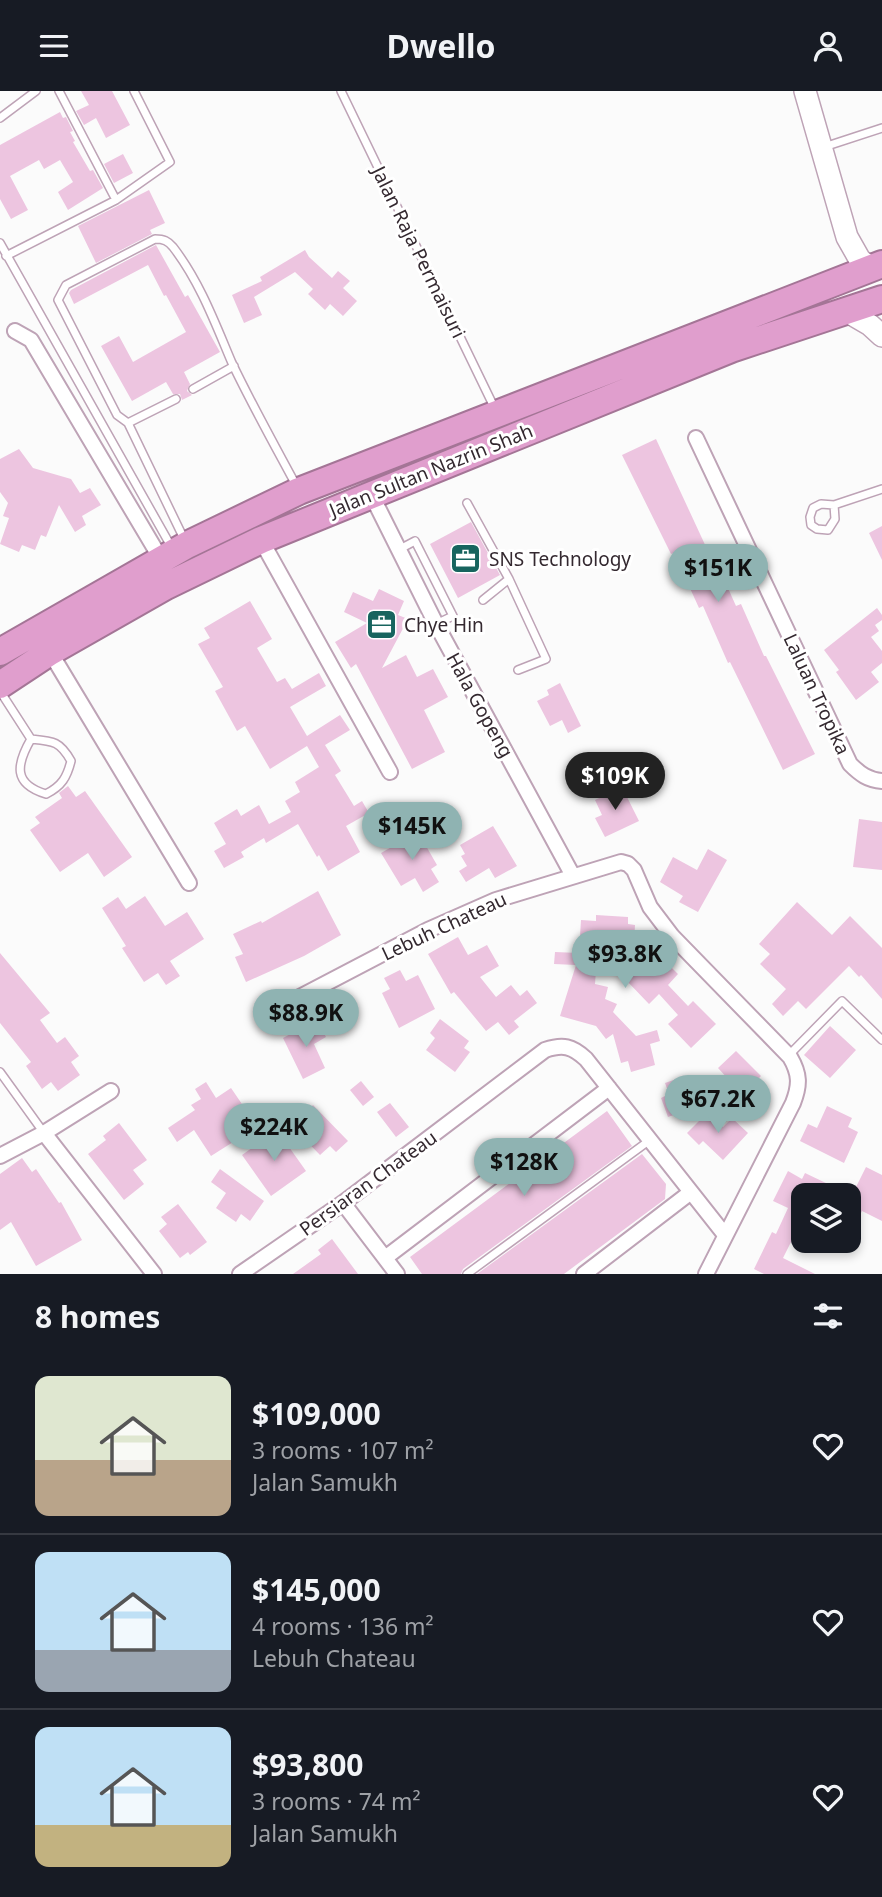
<!DOCTYPE html>
<html lang="en">
<head>
<meta charset="utf-8">
<style>
	:root { --surface:#171b24; --page:#242831; --text:#f1f3f6; --muted:#9ea1a6; --line:#363941; --accent:#8fb3b2 }
	body { margin:0; font-family:"Noto Sans",sans-serif; background:var(--page); color:var(--text); height:100vh; display:flex; flex-direction:column; font-size:26px; white-space:nowrap }
	* { box-sizing:border-box; margin:0 }
	p { font-size:23px; color:var(--muted) }
	.icon { flex:none; width:38px; height:38px; fill:none; stroke:currentColor; stroke-width:2; stroke-linecap:round; stroke-linejoin:round }
	.map { position:relative; height:1183px; overflow:hidden }
	.panel { display:flex; flex-direction:column; background:var(--surface); flex:1 }
	.panel>* { flex:none }
	.tools { position:absolute; left:791px; top:1092px; display:grid; gap:14px }
	.tools a { display:grid; place-items:center; width:70px; height:70px; border-radius:14px; background:var(--surface); box-shadow:0 4px 10px #0003; font-size:35px }
	.price { position:absolute; translate:-50% -60px; padding:0 16px; border-radius:24px; background:var(--accent); color:#111; font-size:23px; line-height:46px; filter:drop-shadow(0 2px 4px #0008) }
	.price::after { content:''; position:absolute; left:50%; top:42px; width:21px; height:16px; margin-left:-10px; background:inherit; clip-path:polygon(0 0,100% 0,50% 100%) }
	.price.on { background:#222; color:#fff }
	ul { padding:0; list-style:none }
	li { display:flex; align-items:center; gap:21px; height:175px; padding:0 35px }
	li+li { border-top:2px solid var(--line) }
	li span { display:grid; place-items:center; flex:none; width:196px; height:140px; border-radius:14px; color:#555 }
	li>.icon { margin-inline-start:auto }
	span .icon { width:84px; height:84px; fill:#fffc; stroke-width:1 }
	li b { font-size:30px }
	h2 { display:flex; justify-content:space-between; align-items:center; height:84px; padding:0 35px; font-size:30px }
	header { display:flex; justify-content:space-between; align-items:center; height:91px; padding:0 35px; background:var(--surface); font-size:32px; font-weight:700 }
	.map>svg:first-child { display:block }
</style>
</head>
<body>
<header><svg class="icon" aria-label="menu" viewBox="0 0 24 24"><path d="M4 6h16M4 12h16M4 18h16"/></svg>Dwello<svg class="icon" aria-label="person" viewBox="0 0 24 24"><circle cx="12" cy="8" r="4"/><path d="M4 21q1-7 8-7t8 7"/></svg></header>
<div class="map">
<svg width="882" height="1183" viewBox="0 0 882 1183">
	<rect width="100%" height="100%" fill="#fbfbfb"/>
	<path fill="#edc5e0" d="M81 0H112L130 34 106 47 96 27 84 34 76 20 89 14Z
		M60 21 63 27 66 26 73 40 70 41 75 50 73 51 90 80 93 79 103 97 68 119 58 101 73 91 60 69 44 78 39 69 10 85 28 119 11 128 0 108V54Z
		M123 63 133 82 114 92 104 73Z
		M149 99 165 132 150 139 152 143 96 172 78 135Z
		M156 154 185 206 188 204 220 261 184 281 190 293 187 300 192 304 182 309 180 303H173L166 291 132 310 101 255 119 245 133 271 186 241 166 204 164 205 148 174 74 213 69 202 71 199Z
		M305 159 309 166 332 187 338 180 350 190 343 197 357 210 343 225 330 213 325 219 308 203 313 198 295 181 254 206 262 224 244 232 232 204 262 190 260 186Z
		M656 348 707 458 710 457 736 515 741 513 764 565H766L815 663 783 679 730 571 728 572 703 515 699 517 674 462 671 463 622 364Z
		M19 358 33 377 71 388 80 402 90 397 101 414 82 425 86 434 75 441 59 414 46 446 41 444 35 459 22 454 19 461 0 453 9 427 3 425 8 412 0 401V368Z
		M471 431 500 484 458 507 430 453Z
		M882 435V469L869 442Z
		M379 498 404 510 398 524 408 528 382 577 406 564 417 586 433 578 448 606 424 619 445 661 412 678 356 573 351 577 335 551 367 532 344 521 353 501 373 510Z
		M250 510 272 548 257 557 277 591 285 587 292 598 319 582 326 595 290 616 307 645 340 624 350 639 325 654 341 680 335 684 354 715 362 710 369 722 346 735 360 761 328 780 319 764 317 766 298 733 266 752 264 747 241 761 244 766 224 777 214 760 226 753 214 732 237 718 241 725 259 714 269 733 291 721 285 710 300 701 295 691 319 676 307 655 270 678 245 635 237 640 215 600 223 596 198 553 210 547 204 537Z
		M877 517 882 524V529L875 534 879 540 871 546 882 560V572L871 581 879 591 856 609 836 581 839 579 824 559Z
		M560 592 581 635 568 642 562 629 550 635 537 610 549 604 547 599Z
		M68 695 76 706 85 700 132 766 104 786 88 762 60 781 30 739 40 732 35 726 62 707 59 702Z
		M622 696 639 730 605 746 595 727 602 724 595 709Z
		M859 728 882 731V779L853 776Z
		M493 735 517 775 495 787 489 777 466 791 459 780 467 775 461 765 465 763 460 754Z
		M418 741 437 774 431 778 439 791 423 801 415 787 401 795 381 762Z
		M708 758 727 769 698 821 679 811 683 805 660 791 673 766 697 779Z
		M318 800 341 844 304 865 246 891 235 866 243 863 233 843 261 830 262 832Z
		M145 805 165 835 187 821 204 848 170 870 180 885 166 894 158 882 144 891 122 857 126 855 102 817 118 806 126 818Z
		M797 811 832 844 850 825 882 857V908L861 884 859 886 849 875 806 918 798 910 783 925 772 913 786 898 760 873 770 863 759 853Z
		M596 824 628 826V833L635 834 634 851 657 874 663 868 678 883 668 894 688 915 693 910 716 933 691 957 668 933 678 924 659 903 649 913 625 888 635 878 624 867 597 866 595 893 608 896 605 908 617 913 613 921 636 945 657 939 660 950 650 953 655 974 631 981 628 970 621 972 613 943 606 948 596 935 560 925 576 874 554 873 555 861 579 862 581 829 596 830Z
		M458 846 468 864 487 854 499 875 480 886 496 906 511 894 520 905 527 899 537 912 514 930 519 936 509 944 498 931 486 940 454 901 451 903 428 863Z
		M0 862 50 922 40 929 57 952 65 946 79 965 71 971 80 984 58 1000 51 991 42 998 26 975 31 971 0 932Z
		M400 879 406 890 418 884 435 918 399 937 382 902 390 898 384 887Z
		M440 928 469 950 464 957 470 961 455 981 426 959 435 947 430 942Z
		M317 929 326 946 314 953 325 977 303 988 283 947Z
		M830 935 856 959 830 987 804 964Z
		M736 960 761 985 737 1010 723 995 729 989 718 977Z
		M682 986 693 1017 668 1026 661 1007 669 1003 665 992Z
		M361 990 374 1006 363 1015 350 999Z
		M206 991 216 1007 231 997 244 1016 228 1026 241 1046 211 1065 194 1039 177 1051 168 1037 195 1019 191 1014 201 1008 195 998Z
		M390 1012 409 1036 396 1046 377 1021Z
		M313 1014 348 1050 336 1061 330 1055 320 1064 292 1035Z
		M827 1015 852 1027 848 1036 858 1041 844 1072 800 1050 808 1033 817 1037Z
		M607 1020 632 1055 463 1178 461 1183H422L410 1166Z
		M708 1021 723 1036 732 1027 748 1042 723 1069 703 1050 699 1054 687 1042Z
		M119 1032 147 1069 133 1079 144 1093 124 1109 88 1063 106 1049 103 1045Z
		M277 1039 306 1080 271 1105 242 1064Z
		M642 1063 666 1093 665 1108 564 1183H477Z
		M22 1067 32 1081 36 1078 59 1112 61 1111 82 1149 36 1175 11 1131 0 1139V1083Z
		M866 1076 882 1084V1130L862 1120 857 1130 849 1126V1110Z
		M220 1078 264 1110 250 1130 241 1123 236 1131 216 1117 226 1102 211 1091Z
		M788 1080 802 1088 805 1082 851 1104H803V1135L800 1133 783 1167 815 1183H764L754 1178 772 1141 776 1143 788 1117 773 1110Z
		M178 1113 207 1151 190 1164 188 1161 180 1167 159 1140 167 1133 161 1126Z
		M332 1148 358 1183H293L321 1163 318 1159Z"/>
	<g fill="none" stroke-linecap="round" stroke-linejoin="round">
		<defs>
			<path id="lane" d="M59 0 116 109
				M341 0 495 318
				M0 27 36 0
				M824 56 882 37
				M0 152 172 457
				M6 165 116 109 170 71 134 0
				M193 298 234 275
				M176 308 128 332 185 450
				M128 332 117 324 58 209 66 194 155 148C164 148 168 150 173 156 200 191 215 232 232 272 252 314 275 355 297 396
				M467 412 509 488 546 568 518 579
				M834 414 835 428 828 439 817 438 811 434 810 426 813 417 821 413 834 414 882 398
				M398 459 415 450 453 525 436 533
				M483 509 509 488
				M0 600 31 648
				M31 648C53 650 60 650 71 670 67 686 62 695 46 703 13 693 16 674 31 648Z
				M789 964 842 910 882 949
				M0 981 44 1042
				M467 1183 650 1049"/>
			<path id="street" d="M15 240 31 249 161 468
				M696 347 850 673C860 683 868 689 882 690
				M371 403 436 533 573 785
				M261 449 390 681
				M50 561 189 792
				M275 919 428 839 496 809 621 771 628 773 634 779 650 816 672 845 790 966C800 983 800 994 793 1012L706 1183
				M44 1042 111 1000
				M0 1065 44 1042 154 1183
				M343 1112 397 1183
				M385 1167 609 997
				M240 1183 343 1112 545 959C563 953 572 955 586 968L725 1144
				M584 1183 691 1101"/>
			<path id="secondary" d="M805 0 847 146 860 169 872 177
				M846 220 870 234 882 245"/>
			<path id="highway" d="M0 561 187 454 299 400 882 173
				M0 594 50 561 166 495 261 449 731 258 882 208"/>
		</defs>
		<use href="#lane" stroke="#bea3b6" stroke-width="10"/>
		<use href="#street" stroke="#bea3b6" stroke-width="18"/>
		<use href="#secondary" stroke="#bea3b6" stroke-width="24"/>
		<use href="#highway" stroke="#a47596" stroke-width="30"/>
		<use href="#lane" stroke="#fff" stroke-width="7"/>
		<use href="#street" stroke="#fff" stroke-width="14"/>
		<use href="#secondary" stroke="#fff" stroke-width="21"/>
		<use href="#highway" stroke="#e09ecd" stroke-width="26"/>
	</g>
	<defs>
		<symbol id="office-square" viewBox="-11 -11 22 22"><rect x="-9" y="-9" width="18" height="18" rx="4" fill="#17645e" stroke="#fff"/><path d="M-6-3h4V-5.5h4V-3h4V5H-6ZM-1-4.5V-3h2v-1.5ZM-6 0V1H6V0Z" fill="#fff"/></symbol>
	</defs>
	<g fill-rule="evenodd">
		<use href="#office-square" x="448" y="450" width="35" height="35"/>
		<use href="#office-square" x="364" y="516" width="35" height="35"/>
	</g>
	<g text-anchor="middle" stroke-width="6" stroke-linejoin="round" paint-order="stroke">
		<g font-size="19" fill="#342930" stroke="#fff">
			<text transform="translate(419 161) rotate(64)" y="7">Jalan Raja Permaisuri</text>
			<text transform="translate(431 379) rotate(-22)" y="7">Jalan Sultan Nazrin Shah</text>
			<text transform="translate(817 603) rotate(65)" y="7">Laluan Tropika</text>
			<text transform="translate(480 614) rotate(61)" y="7">Hala Gopeng</text>
			<text transform="translate(444 835) rotate(-25)" y="7">Lebuh Chateau</text>
			<text transform="translate(368 1092) rotate(-36)" y="7">Persiaran Chateau</text>
		</g>
		<g font-size="19" fill="#342930" stroke="#fff" text-anchor="start">
			<text x="489" y="475">SNS Technology</text>
			<text x="404" y="541">Chye Hin</text>
		</g>
	</g>
</svg>
<div class="tools">
<a><svg class="icon" aria-label="layers" viewBox="0 0 24 24"><path d="M12 4l9 5-9 5-9-5zM3 14l9 5 9-5"/></svg></a>
</div>
<b class="price" style="left:718px;top:513px">$151K</b>
<b class="price on" style="left:615px;top:721px">$109K</b>
<b class="price" style="left:412px;top:771px">$145K</b>
<b class="price" style="left:625px;top:899px">$93.8K</b>
<b class="price" style="left:306px;top:958px">$88.9K</b>
<b class="price" style="left:718px;top:1044px">$67.2K</b>
<b class="price" style="left:274px;top:1072px">$224K</b>
<b class="price" style="left:524px;top:1107px">$128K</b>
</div>
<section class="panel">
<h2>8 homes<svg class="icon" aria-label="filters" viewBox="0 0 24 24"><path d="M4 7h16M4 17h16"/><circle cx="9" cy="7" r="2"/><circle cx="15" cy="17" r="2"/></svg></h2>
<ul>
<li><span style="background:linear-gradient(#dfe7d0 60%,#b9a48a 0)"><svg class="icon" aria-label="home" viewBox="0 0 24 24"><path d="M3 11l9-7 9 7M6 9v11h12V9"/></svg></span><div><b>$109,000</b><p>3 rooms · 107 m²</p><p>Jalan Samukh</p></div><svg class="icon" aria-label="heart" viewBox="0 0 24 24"><path d="M12 20l-8-8c-3-5 5-10 8-4 3-6 11-1 8 4z"/></svg></li>
<li><span style="background:linear-gradient(#bfe0f5 70%,#9aa5b1 0)"><svg class="icon" aria-label="home" viewBox="0 0 24 24"><path d="M3 11l9-7 9 7M6 9v11h12V9"/></svg></span><div><b>$145,000</b><p>4 rooms · 136 m²</p><p>Lebuh Chateau</p></div><svg class="icon" aria-label="heart" viewBox="0 0 24 24"><path d="M12 20l-8-8c-3-5 5-10 8-4 3-6 11-1 8 4z"/></svg></li>
<li><span style="background:linear-gradient(#bfe0f5 70%,#c2b280 0)"><svg class="icon" aria-label="home" viewBox="0 0 24 24"><path d="M3 11l9-7 9 7M6 9v11h12V9"/></svg></span><div><b>$93,800</b><p>3 rooms · 74 m²</p><p>Jalan Samukh</p></div><svg class="icon" aria-label="heart" viewBox="0 0 24 24"><path d="M12 20l-8-8c-3-5 5-10 8-4 3-6 11-1 8 4z"/></svg></li>
</ul>
</section>
</body>
</html>
